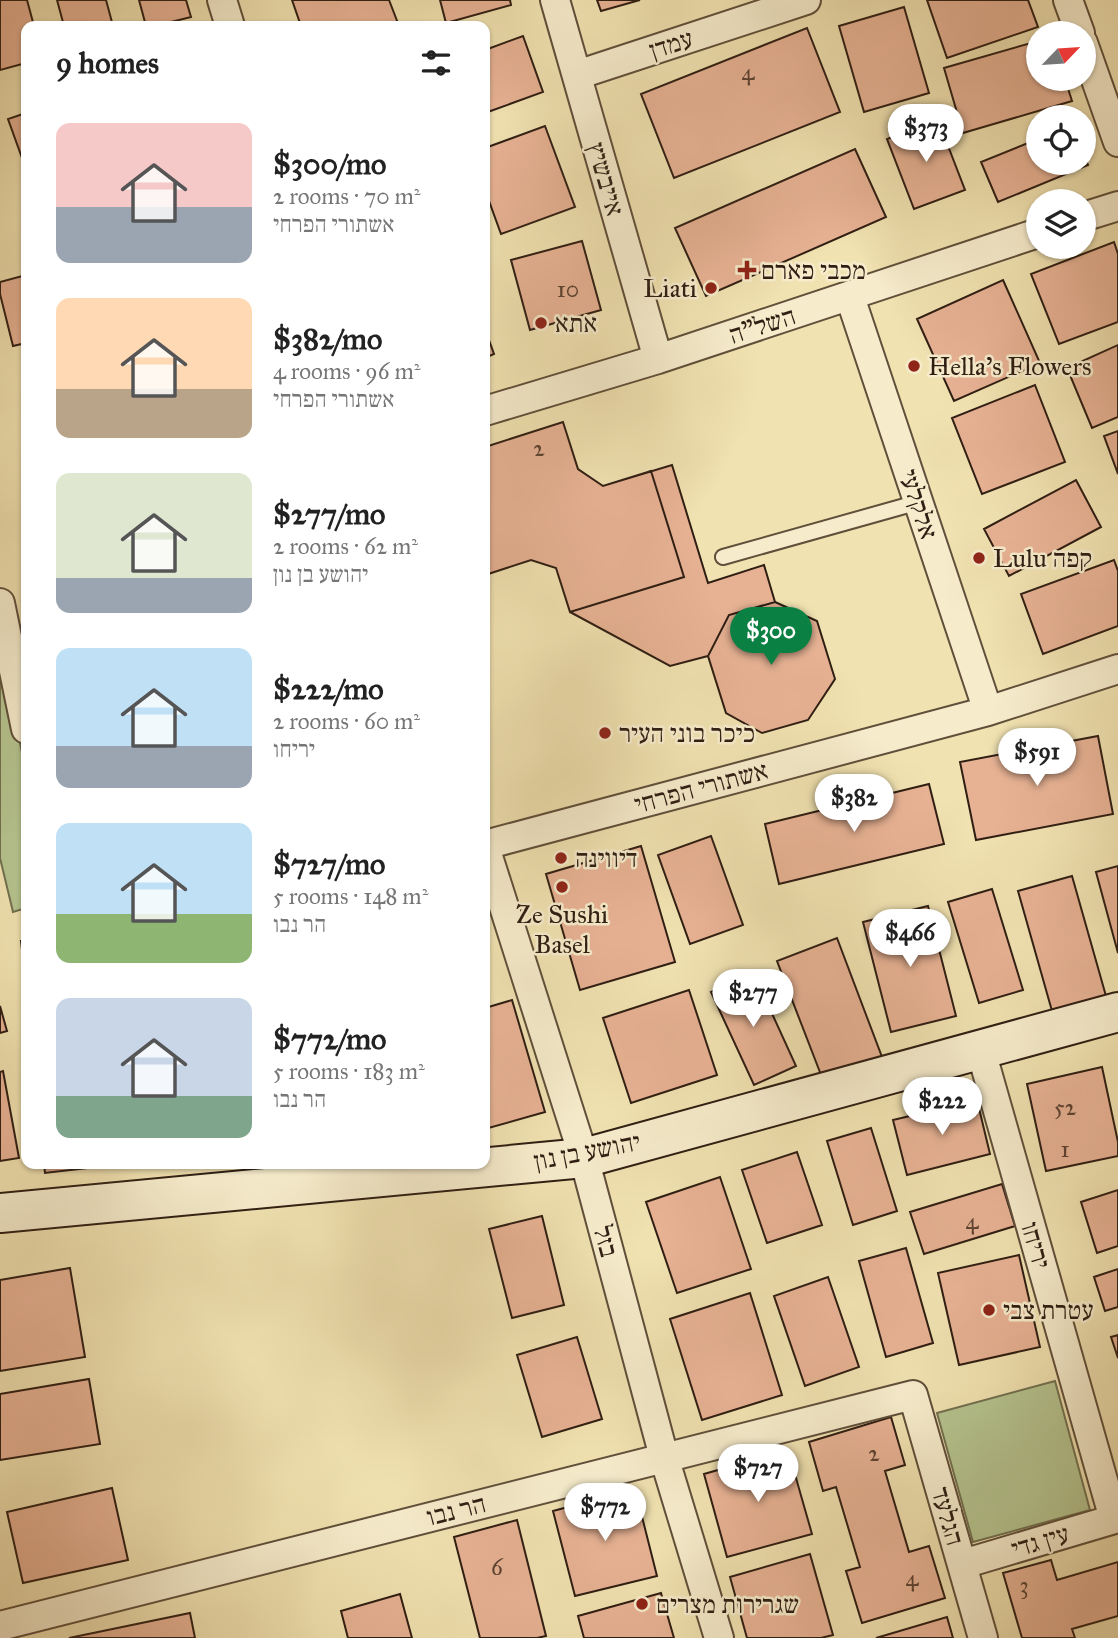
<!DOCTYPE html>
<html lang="en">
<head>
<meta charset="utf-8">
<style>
	:root { --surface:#fff; --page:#f2f2f2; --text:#222; --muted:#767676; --accent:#0b8043 }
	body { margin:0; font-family:"IM FELL Great Primer","Frank Ruhl Libre",serif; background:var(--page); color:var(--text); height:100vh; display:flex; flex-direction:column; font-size:26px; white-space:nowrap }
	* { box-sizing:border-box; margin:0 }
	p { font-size:23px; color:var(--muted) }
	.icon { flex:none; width:38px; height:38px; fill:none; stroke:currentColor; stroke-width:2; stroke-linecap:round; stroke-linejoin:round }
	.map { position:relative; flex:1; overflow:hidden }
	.drawer { position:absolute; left:21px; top:21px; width:469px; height:1148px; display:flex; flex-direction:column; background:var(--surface); border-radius:14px; box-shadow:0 2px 5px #0004 }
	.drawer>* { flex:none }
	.needle { width:46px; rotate:65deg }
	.controls { position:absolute; left:1026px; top:21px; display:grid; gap:14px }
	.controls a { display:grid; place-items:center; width:70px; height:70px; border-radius:50%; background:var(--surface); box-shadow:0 2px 5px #0004; font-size:35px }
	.price { position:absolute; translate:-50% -60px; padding:0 16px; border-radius:24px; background:#fff; color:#222; font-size:23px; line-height:46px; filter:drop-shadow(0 2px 4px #0008) }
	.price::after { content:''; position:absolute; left:50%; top:42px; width:21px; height:16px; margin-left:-10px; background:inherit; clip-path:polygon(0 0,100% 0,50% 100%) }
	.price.on { background:var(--accent); color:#fff }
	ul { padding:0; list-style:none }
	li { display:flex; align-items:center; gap:21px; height:175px; padding:0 35px }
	li span { display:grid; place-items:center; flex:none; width:196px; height:140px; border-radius:14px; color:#555 }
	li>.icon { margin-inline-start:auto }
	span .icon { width:84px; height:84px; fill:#fffc; stroke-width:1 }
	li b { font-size:30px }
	h2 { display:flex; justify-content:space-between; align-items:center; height:84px; padding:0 35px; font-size:30px }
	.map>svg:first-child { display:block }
</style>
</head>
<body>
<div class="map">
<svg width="1118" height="1638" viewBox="0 0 1118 1638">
	<rect width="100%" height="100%" fill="#f1e2b1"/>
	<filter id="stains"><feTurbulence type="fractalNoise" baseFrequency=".00286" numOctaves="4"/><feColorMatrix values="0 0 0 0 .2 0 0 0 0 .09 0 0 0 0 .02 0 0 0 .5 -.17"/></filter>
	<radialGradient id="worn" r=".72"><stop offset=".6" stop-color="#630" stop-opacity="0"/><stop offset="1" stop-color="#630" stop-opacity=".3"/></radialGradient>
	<path fill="#b5c48f" stroke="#727151" stroke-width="2" d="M0 647 26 772V908L13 912 0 858Z
		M1055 1381 1090 1510 973 1542 937 1413Z"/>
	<path fill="#e7b294" stroke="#2f1e13" stroke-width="2" d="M0 0H27L34 26H26V63L0 70Z
		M57 0H106L113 26H64Z
		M139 0H186L191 17 155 26H146Z
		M292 0H389L399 26H301Z
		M440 0H510L511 5 446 23Z
		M597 0H640L601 11Z
		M927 0H1028L1038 27 947 58Z
		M904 7 929 93 864 112 839 26Z
		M807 28 840 112 674 178 641 94Z
		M523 36 543 92 485 113V50Z
		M1038 41V79H1065L1072 101 963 133 944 68Z
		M26 113V169L8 119Z
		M938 120 965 190 914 209 887 139Z
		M545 126 575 207 501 234 485 190V148Z
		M1038 139V163H1083V154L1088 165 998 202 981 162Z
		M855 149 886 217 706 296 675 228Z
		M582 241 601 310 530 330 511 260Z
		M1114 242 1118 254V322L1059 344 1031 274Z
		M26 275V343L13 346 0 294V282Z
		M1003 280 1040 363 954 401 917 319Z
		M485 329 494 354 485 358Z
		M1118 345V417L1092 428 1067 368Z
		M1035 385 1065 462 982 494 952 418Z
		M563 422 578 469 603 486 672 465 708 583 764 565 775 602 817 621 835 679 808 720 762 733 726 713 708 656 670 666 570 612 556 568 531 560 485 575V447Z
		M563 422 578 469 603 486 651 471 684 577 570 612 556 568 531 560 485 575V447Z
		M1118 431V474L1104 436Z
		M1076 480 1101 527 1009 576 984 529Z
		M1114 560 1118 571V626L1043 654 1021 594Z
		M775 602 817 621 835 679 808 720 762 733 726 713 708 656 729 615Z
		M1098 736 1113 814 976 840 960 762Z
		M929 784 944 844 779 884 765 824Z
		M711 836 743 925 690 944 658 855Z
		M641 846 675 962 580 990 546 874Z
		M1118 866V953L1096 872Z
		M1072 876 1106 996 1052 1011 1018 891Z
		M992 889 1023 990 979 1003 948 902Z
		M928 906 956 1016 891 1032 863 922Z
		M837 938 882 1057 823 1080 777 961Z
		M21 941H26V983Z
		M753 972 796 1066 754 1085 711 992Z
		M689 990 717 1075 631 1103 603 1018Z
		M512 1000 545 1112 485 1129V1008Z
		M0 1006 7 1031 0 1033Z
		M1102 1067 1118 1142V1156L1046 1171 1027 1084Z
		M3 1071 19 1158 0 1161V1072Z
		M977 1100 990 1154 907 1175 893 1120Z
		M871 1128 897 1211 853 1225 827 1141Z
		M797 1152 822 1225 767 1243 742 1170Z
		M44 1164H113L114 1165 45 1173Z
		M720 1177 751 1269 677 1293 646 1202Z
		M1002 1184 1015 1226 924 1254 910 1212Z
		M1118 1190V1246L1097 1253 1081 1202Z
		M542 1216 564 1305 512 1318 489 1229Z
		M906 1248 933 1343 886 1357 859 1261Z
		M1019 1255 1040 1347 959 1365 938 1273Z
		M70 1268 85 1357 0 1371V1280Z
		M1118 1269V1307L1105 1311 1094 1277Z
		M828 1277 859 1367 805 1386 774 1296Z
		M750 1293 782 1395 702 1420 670 1319Z
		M1118 1335V1358L1111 1337Z
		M577 1337 602 1419 542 1437 517 1355Z
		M89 1379 100 1444 0 1460V1394Z
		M891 1417 905 1465 885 1471 909 1552 929 1546 945 1598 862 1623 846 1571 860 1567 836 1487 823 1491 809 1442Z
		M788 1450 812 1534 727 1557 704 1474Z
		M112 1488 128 1560 23 1583 7 1512Z
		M635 1489 657 1576 575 1596 553 1511Z
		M517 1520 546 1636 537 1638H480L454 1537Z
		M810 1554 833 1635 821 1638H747L730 1577Z
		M1051 1560 1057 1580 1118 1562V1616L1072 1629 1075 1638H1022L1003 1573Z
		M661 1593 674 1638H584L578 1616Z
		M400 1594 412 1638H348L341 1611Z
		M190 1613 195 1638H69Z
		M947 1617 953 1638H876Z"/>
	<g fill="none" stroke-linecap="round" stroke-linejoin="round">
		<defs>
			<path id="lane" d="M723 557 919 502"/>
			<path id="street" d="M222 0 230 26
				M555 0 658 359
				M1068 0 1080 33
				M1083 43 1118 142
				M577 75 806 0
				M1083 217 1118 206
				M850 297 988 711
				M485 411 658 359 1038 233
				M0 603 26 729
				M485 845 988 711 1118 669
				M485 847 584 1158 664 1457 719 1638
				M981 1051 1114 1519
				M963 1564 1118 1518
				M0 1626 913 1395 983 1638"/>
			<path id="secondary" d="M0 1213 584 1158 1118 1012"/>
		</defs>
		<use href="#lane" stroke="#604f3a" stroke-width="18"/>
		<use href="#street" stroke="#604f3a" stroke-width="32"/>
		<use href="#secondary" stroke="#2f1e13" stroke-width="42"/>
		<use href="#lane" stroke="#f6eccc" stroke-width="14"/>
		<use href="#street" stroke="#f6eccc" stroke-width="28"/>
		<use href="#secondary" stroke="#f6eccc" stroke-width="38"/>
	</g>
	<g fill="#8f2418" stroke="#f6eccc" stroke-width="2.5">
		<path d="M743.5 259.5h7v7h7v7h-7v7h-7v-7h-7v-7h7z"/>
		<circle cx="711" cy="288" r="7"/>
		<circle cx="541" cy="323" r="7"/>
		<circle cx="914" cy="366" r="7"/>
		<circle cx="979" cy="558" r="7"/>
		<circle cx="605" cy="733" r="7"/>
		<circle cx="561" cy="858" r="7"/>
		<circle cx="562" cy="887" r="7"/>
		<circle cx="989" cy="1310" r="7"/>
		<circle cx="642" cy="1604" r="7"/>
	</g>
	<g text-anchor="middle" stroke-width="5" stroke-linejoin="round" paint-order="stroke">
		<g font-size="23" fill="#5d4333">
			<text x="748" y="80">4</text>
			<text x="568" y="297">10</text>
			<text x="539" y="456">2</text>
			<text x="1065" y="1115">52</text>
			<text x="1065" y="1157">1</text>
			<text x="972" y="1229">4</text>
			<text x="874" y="1461">2</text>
			<text x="497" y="1575">6</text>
			<text x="912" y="1586">4</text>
			<text x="1024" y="1593">3</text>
		</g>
		<g font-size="26" fill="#2f1e13" stroke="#f6eccc">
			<text transform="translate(671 44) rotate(-18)" y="9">עמדן</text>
			<text transform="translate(606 179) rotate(74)" y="9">אייבשיץ</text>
			<text transform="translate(762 325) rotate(-18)" y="9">השל"ה</text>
			<text transform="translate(919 504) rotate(72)" y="9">אלקלעי</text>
			<text transform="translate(701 787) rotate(-15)" y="9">אשתורי הפרחי</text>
			<text transform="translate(587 1151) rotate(-11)" y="9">יהושע בן נון</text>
			<text transform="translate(606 1241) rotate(75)" y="9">בזל</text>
			<text transform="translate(1036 1245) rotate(74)" y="9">יריחו</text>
			<text transform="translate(456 1510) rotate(-14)" y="9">הר נבו</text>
			<text transform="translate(948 1516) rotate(74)" y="9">הגלעד</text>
			<text transform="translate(1040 1541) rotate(-17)" y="9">עין גדי</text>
		</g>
		<g font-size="26" fill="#2f1e13" stroke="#f6eccc" text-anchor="start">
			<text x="761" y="279">מכבי פארם</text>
			<text x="697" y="297" text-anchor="end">Liati</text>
			<text x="555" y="332">אתא</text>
			<text x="928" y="375">Hella's Flowers</text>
			<text x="993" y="567">Lulu קפה</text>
			<text x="619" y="742">כיכר בוני העיר</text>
			<text x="575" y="867">דיווינה</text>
			<text x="562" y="923" text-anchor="middle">Ze Sushi<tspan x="562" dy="30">Basel</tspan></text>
			<text x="1003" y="1319">עטרת צבי</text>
			<text x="656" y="1613">שגרירות מצרים</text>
		</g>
	</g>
	<rect width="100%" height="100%" filter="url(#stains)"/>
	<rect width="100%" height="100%" fill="url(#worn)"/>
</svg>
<div class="controls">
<a><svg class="needle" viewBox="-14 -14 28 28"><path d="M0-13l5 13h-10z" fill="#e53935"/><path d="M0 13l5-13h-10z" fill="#767676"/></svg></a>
<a><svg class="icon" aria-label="locate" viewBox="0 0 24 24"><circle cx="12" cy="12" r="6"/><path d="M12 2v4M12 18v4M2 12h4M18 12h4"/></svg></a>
<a><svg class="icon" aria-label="layers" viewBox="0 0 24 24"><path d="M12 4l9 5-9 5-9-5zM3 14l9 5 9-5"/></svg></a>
</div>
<b class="price" style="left:926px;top:164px">$373</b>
<b class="price on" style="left:771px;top:667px">$300</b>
<b class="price" style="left:1037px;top:788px">$591</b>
<b class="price" style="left:854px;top:834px">$382</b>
<b class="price" style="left:910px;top:969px">$466</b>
<b class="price" style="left:753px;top:1029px">$277</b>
<b class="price" style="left:942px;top:1137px">$222</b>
<b class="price" style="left:758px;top:1504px">$727</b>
<b class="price" style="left:605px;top:1543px">$772</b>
<section class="drawer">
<h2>9 homes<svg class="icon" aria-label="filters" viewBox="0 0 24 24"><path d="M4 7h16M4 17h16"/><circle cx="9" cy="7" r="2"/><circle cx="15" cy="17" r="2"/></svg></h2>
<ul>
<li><span style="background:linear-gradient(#f6c9c9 60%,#9aa5b1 0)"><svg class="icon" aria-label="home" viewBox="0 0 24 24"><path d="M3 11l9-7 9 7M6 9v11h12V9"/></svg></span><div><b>$300/mo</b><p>2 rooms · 70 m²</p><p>אשתורי הפרחי</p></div></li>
<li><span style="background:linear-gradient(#ffd9b3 65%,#b9a48a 0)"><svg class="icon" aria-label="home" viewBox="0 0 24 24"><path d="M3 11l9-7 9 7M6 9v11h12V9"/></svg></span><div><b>$382/mo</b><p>4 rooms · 96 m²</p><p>אשתורי הפרחי</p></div></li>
<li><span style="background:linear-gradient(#dfe7d0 75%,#9aa5b1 0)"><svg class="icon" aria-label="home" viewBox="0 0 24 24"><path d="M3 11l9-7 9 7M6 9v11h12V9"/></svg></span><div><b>$277/mo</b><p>2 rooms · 62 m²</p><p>יהושע בן נון</p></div></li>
<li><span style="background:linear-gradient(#bfe0f5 70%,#9aa5b1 0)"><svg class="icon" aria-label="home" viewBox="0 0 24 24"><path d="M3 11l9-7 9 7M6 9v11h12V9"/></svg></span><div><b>$222/mo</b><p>2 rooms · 60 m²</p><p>יריחו</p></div></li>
<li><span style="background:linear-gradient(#bfe0f5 65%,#8fb573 0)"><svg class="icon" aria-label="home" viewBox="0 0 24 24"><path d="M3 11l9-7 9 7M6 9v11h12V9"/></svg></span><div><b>$727/mo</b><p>5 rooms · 148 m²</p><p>הר נבו</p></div></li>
<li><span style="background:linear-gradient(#c9d6e8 70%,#7fa58c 0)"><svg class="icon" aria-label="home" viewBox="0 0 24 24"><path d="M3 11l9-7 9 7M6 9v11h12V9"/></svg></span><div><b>$772/mo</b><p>5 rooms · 183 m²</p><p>הר נבו</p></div></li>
</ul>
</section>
</div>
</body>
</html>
